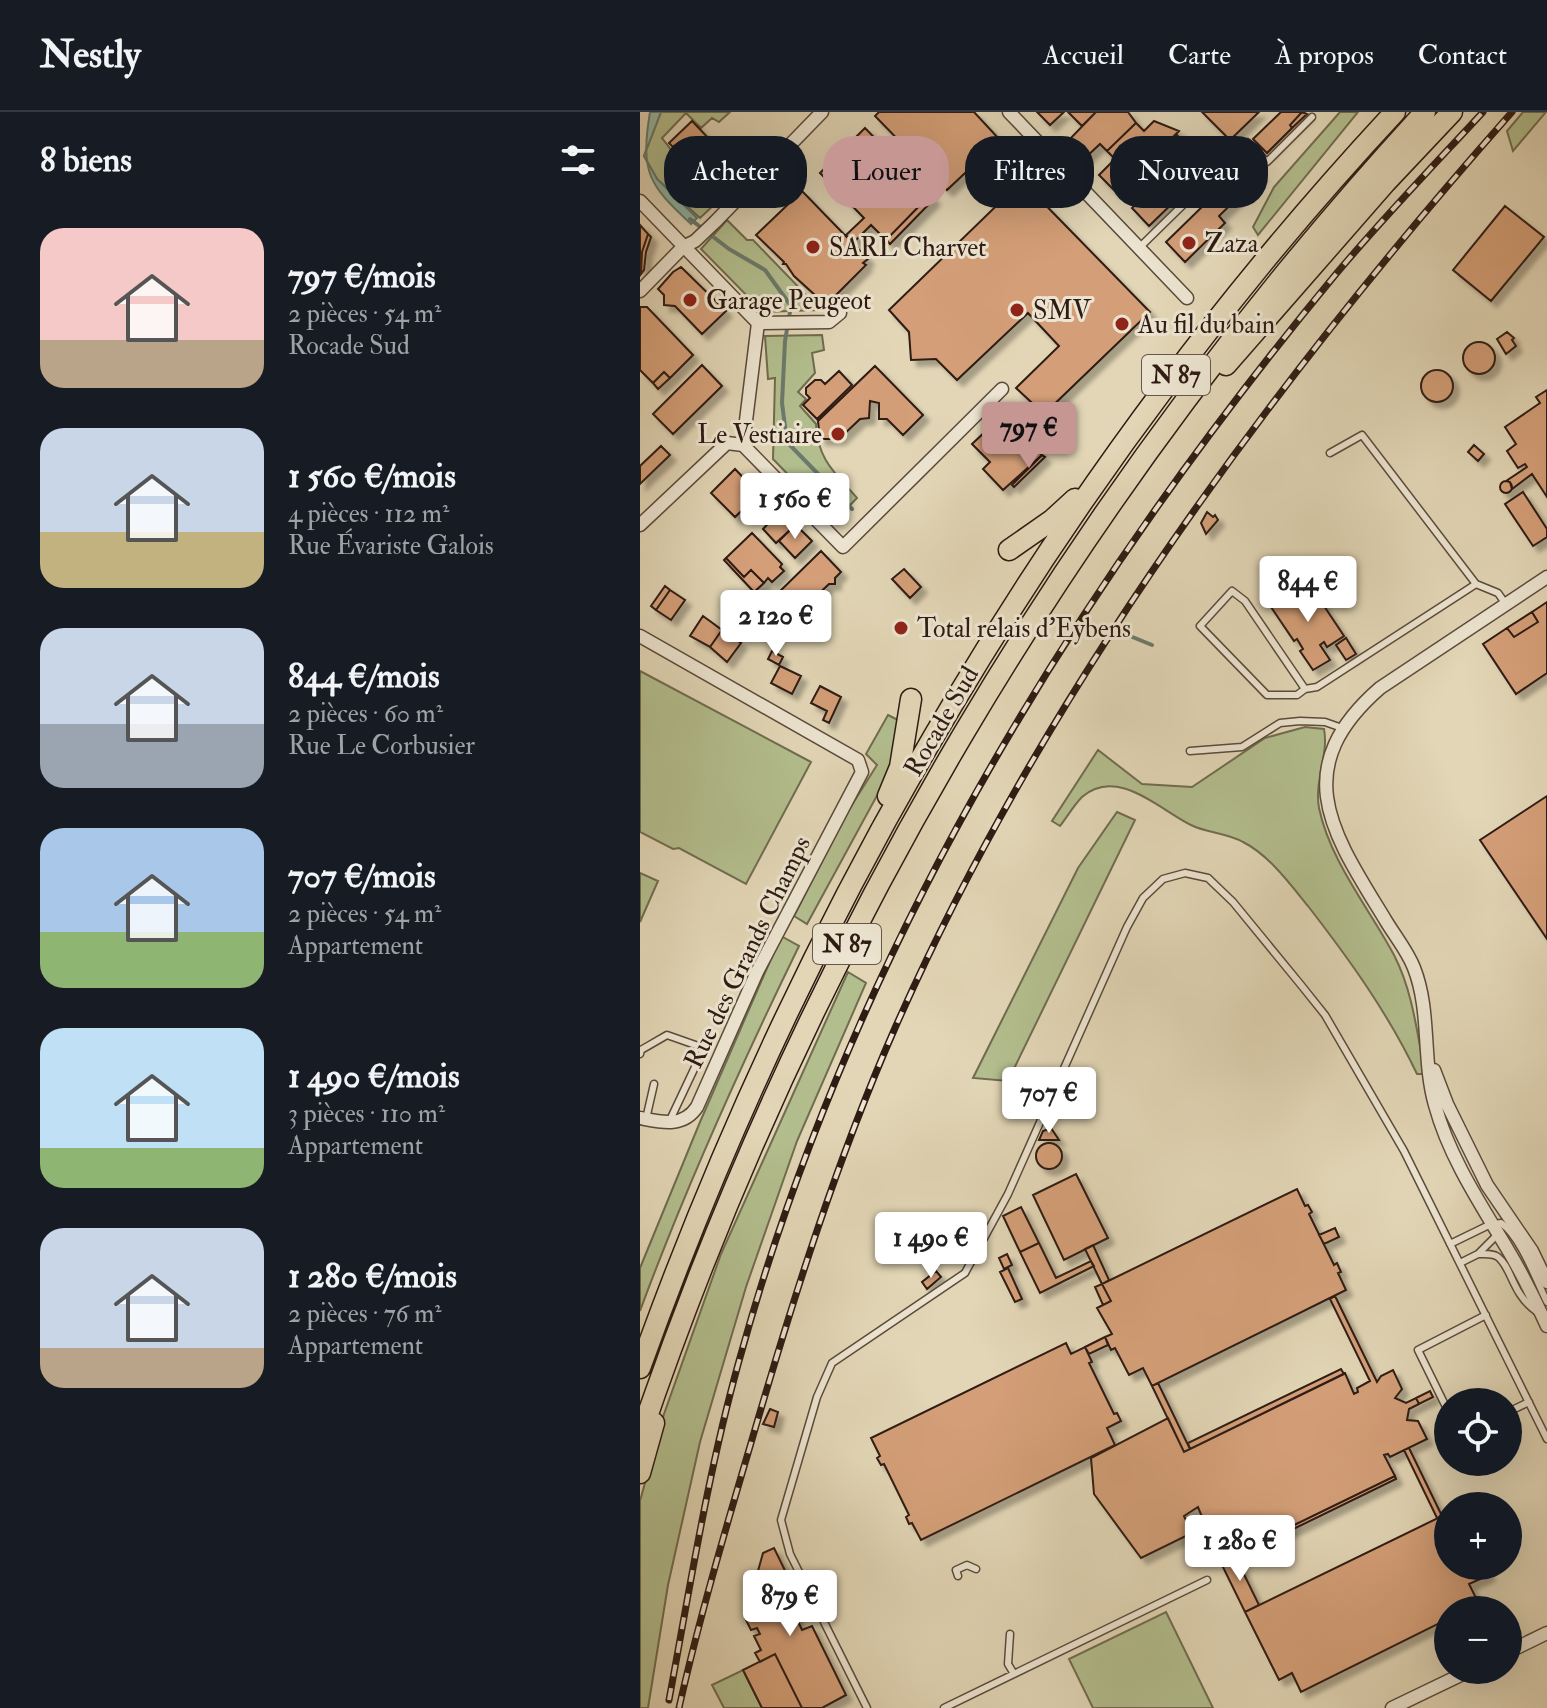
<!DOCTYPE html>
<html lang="fr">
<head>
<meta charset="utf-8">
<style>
	:root { --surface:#171b24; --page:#242831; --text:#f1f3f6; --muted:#9ea1a6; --line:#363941; --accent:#c59692 }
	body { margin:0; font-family:"IM FELL Double Pica",serif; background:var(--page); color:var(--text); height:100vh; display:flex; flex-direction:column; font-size:30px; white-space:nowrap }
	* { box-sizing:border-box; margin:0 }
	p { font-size:26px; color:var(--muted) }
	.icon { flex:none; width:44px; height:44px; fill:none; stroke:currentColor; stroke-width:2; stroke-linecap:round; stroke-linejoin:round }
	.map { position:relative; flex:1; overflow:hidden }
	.panel { display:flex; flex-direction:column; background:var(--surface); width:640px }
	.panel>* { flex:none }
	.banner { position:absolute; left:24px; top:24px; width:760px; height:72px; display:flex; gap:16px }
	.controls { position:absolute; left:794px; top:1276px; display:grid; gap:16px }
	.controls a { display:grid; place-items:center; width:88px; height:88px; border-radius:50%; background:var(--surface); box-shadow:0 8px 32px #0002; font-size:40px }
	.price { position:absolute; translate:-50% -68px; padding:0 18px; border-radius:8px; background:#fff; color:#222; font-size:26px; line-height:52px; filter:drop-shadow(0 2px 4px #0008) }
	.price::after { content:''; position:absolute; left:50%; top:48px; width:24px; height:18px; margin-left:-12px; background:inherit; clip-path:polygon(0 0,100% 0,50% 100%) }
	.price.current { background:var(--accent); color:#111 }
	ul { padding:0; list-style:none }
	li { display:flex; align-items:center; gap:24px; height:200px; padding:0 40px }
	li span { display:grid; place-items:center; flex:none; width:224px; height:160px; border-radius:24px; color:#555 }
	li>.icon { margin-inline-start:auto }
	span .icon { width:96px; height:96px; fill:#fffc; stroke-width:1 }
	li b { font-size:34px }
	h2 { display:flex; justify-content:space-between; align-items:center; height:96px; padding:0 40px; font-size:34px }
	.tag { padding:0 28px; border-radius:32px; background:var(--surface); box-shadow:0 8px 32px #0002; font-size:28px; line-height:72px }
	.tag.current { background:var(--accent); color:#111 }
	header { display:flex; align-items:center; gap:48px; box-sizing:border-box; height:112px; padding:0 40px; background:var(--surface); border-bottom:2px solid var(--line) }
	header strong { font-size:38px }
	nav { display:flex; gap:44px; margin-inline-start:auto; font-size:28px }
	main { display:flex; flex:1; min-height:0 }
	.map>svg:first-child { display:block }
</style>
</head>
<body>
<header>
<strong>Nestly</strong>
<nav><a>Accueil</a><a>Carte</a><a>À propos</a><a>Contact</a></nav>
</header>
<main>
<section class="panel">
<h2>8 biens<svg class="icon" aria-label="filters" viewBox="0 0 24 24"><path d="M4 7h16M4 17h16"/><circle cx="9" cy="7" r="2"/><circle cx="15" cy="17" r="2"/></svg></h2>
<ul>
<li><span style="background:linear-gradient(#f6c9c9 70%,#b9a48a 0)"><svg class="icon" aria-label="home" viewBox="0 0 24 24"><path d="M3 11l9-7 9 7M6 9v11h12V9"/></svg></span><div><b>797 €/mois</b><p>2 pièces · 54 m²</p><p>Rocade Sud</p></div></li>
<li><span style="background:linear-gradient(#c9d6e8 65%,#c2b280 0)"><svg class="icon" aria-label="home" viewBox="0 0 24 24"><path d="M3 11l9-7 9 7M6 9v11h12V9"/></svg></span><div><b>1 560 €/mois</b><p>4 pièces · 112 m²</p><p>Rue Évariste Galois</p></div></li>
<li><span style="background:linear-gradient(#c9d6e8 60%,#9aa5b1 0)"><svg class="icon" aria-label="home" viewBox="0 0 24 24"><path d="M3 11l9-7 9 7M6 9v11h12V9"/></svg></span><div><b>844 €/mois</b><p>2 pièces · 60 m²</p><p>Rue Le Corbusier</p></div></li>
<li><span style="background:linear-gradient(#a9c7e8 65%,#8fb573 0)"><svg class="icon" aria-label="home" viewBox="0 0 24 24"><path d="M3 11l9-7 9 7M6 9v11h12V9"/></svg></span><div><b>707 €/mois</b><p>2 pièces · 54 m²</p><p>Appartement</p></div></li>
<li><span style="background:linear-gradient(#bfe0f5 75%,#8fb573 0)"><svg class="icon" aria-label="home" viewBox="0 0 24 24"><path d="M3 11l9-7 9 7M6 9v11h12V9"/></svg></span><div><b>1 490 €/mois</b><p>3 pièces · 110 m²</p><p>Appartement</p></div></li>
<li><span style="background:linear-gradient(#c9d6e8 75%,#b9a48a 0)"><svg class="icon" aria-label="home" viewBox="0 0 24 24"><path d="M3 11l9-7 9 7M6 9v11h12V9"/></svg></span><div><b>1 280 €/mois</b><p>2 pièces · 76 m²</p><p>Appartement</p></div></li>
</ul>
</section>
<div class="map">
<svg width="907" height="1596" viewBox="0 0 907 1596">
	<defs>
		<filter id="shadow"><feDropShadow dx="6" dy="6" stdDeviation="2" flood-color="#0004"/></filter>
	</defs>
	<rect width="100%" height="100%" fill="#e2d6b6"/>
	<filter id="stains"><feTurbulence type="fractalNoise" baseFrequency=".0025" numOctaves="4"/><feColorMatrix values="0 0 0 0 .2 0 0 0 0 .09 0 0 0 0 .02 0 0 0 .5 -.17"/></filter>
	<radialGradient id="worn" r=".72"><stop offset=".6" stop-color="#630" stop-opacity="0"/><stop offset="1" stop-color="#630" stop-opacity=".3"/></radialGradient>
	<path fill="#b3be8e" stroke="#706c50" stroke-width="2" d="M21 0H90L79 10 72 6 61 16 46 1 22 26 74 93 60 106 17 67 4 44Z
		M700 0H718L618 123 613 115 634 75Z
		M883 0H906L873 39 867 19Z
		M87 108 107 128H113L173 190 177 198 123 200 61 137Z
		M182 223 184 238 172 241 175 261 158 280 166 287 160 294 176 312C177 347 196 362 217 386L194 410 133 347 135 266 128 267 125 224Z
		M0 559 171 650 106 772 39 736 33 737 0 720Z
		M248 603 262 610 249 667 240 678 167 812 154 804 205 704 237 653 226 642Z
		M665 615 684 617C689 643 674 669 679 696 690 749 729 796 754 843 773 880 777 921 785 962H777C748 901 709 847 668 794 650 772 629 743 603 730 587 721 567 721 551 713 520 698 477 654 442 685 434 693 427 705 420 714L412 709 458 638 502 672 552 675 625 626Z
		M477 700 495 708 368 969 333 966 438 756Z
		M0 761 18 769 0 810Z
		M141 824 159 834C101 953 46 1074 0 1199V1156L60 1010Z
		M208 860 226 871 157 1029 106 1175 60 1330 28 1473 8 1596H0V1389L24 1302 81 1142Z
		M526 1500 573 1596H453L429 1547Z
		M103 1558 122 1596H84L72 1573Z"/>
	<path fill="#96baa8" stroke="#6c7a6c" stroke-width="2" d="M10 0H21L4 44 17 67 57 106 51 112C9 73 0 61 10 0Z"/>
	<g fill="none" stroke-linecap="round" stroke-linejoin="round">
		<path stroke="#6c7a6c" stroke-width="4" d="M50 107 89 137 125 158 151 194 145 229 142 291 147 330 212 397
			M490 524 512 533"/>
	</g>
	<path fill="#d49f78" stroke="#2e1b13" stroke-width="2" filter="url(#shadow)" d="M239 0H334L360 28 307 78 235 4Z
		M397 0H424L410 13Z
		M428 0H456L442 14Z
		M456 0H488L496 11 467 39 460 32 444 47 427 30Z
		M562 0H619L590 28Z
		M641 0H662L650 13 652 16 627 41 613 27Z
		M662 0 667 2 652 16 650 13Z
		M52 9 74 32 52 54 29 31Z
		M514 9 539 19 477 81 459 63 475 47 467 39 496 11 504 19Z
		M225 16 290 83 246 128 231 113 213 131 206 123 224 106 180 61Z
		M536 22 551 38 563 27 588 37 553 70 537 54 524 67 540 84 509 114 492 96 508 81 492 65Z
		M600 43 620 64 579 104 585 111 545 150 526 130 566 91 559 84Z
		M382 69 510 200 404 302 376 276 419 234 388 201 317 268 296 247 271 248 269 220 249 198Z
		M162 79 228 147 223 151 226 153 186 193 154 164 146 152H143L144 150 116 123Z
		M290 83 294 87 250 132 246 128Z
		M865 94 904 125 851 189 813 158Z
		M0 113 8 122 2 140 0 163Z
		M8 122 11 125 6 140 4 158 1 162 2 140Z
		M41 155 86 199 62 222 35 194 24 193V183L18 177 33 160Z
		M0 195H7L53 243 30 266 24 260 13 271 0 258Z
		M867 220 874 226 872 228 876 234 866 242 857 227Z
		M823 246a16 16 0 1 1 32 0a16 16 0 1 1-32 0Z
		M62 253 82 274 33 322 13 302Z
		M235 254 283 303 263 323 247 307H239V291L230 289 229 306 220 307 199 327H180L178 309Z
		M781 274a16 16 0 1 1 32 0a16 16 0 1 1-32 0Z
		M199 259 212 273 177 307 163 293 170 286 166 282V276L175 268H181L185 272Z
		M24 260 30 266 18 277 13 271Z
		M907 278V385L892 362 872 377 870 370 866 369 887 355 885 352 878 356 867 339 876 332 865 315 900 291 896 285Z
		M363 303 402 343 363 378 343 357 350 350 332 332Z
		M834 333 844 342 838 349 828 340Z
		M21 334 30 343 0 372V354Z
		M402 343 405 345 374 375 372 373Z
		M95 357 119 382 95 405 71 381Z
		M860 375a6 6 0 1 1 12 0a6 6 0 1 1-12 0Z
		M883 380 907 417V425L893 434 865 392Z
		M567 400 573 405 575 403 578 408 566 422 561 411Z
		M137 402 151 417 136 431 123 417Z
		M152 416H159L172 429 155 446 139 429Z
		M112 421 142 452 140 455 144 459 132 470 128 466 124 471 111 458 104 465 86 446Z
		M181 439 201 460 195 466V472H189L154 505 134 485Z
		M86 446 104 465 111 458 124 471 114 480 84 448Z
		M264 457 281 475 270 486 252 467Z
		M668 470 704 524 687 535 684 530 680 533 690 548 673 558 660 539 663 537 657 527 654 529 631 495Z
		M25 474 30 478 16 498 11 494Z
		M30 478 45 488 31 508 16 498Z
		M907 490V561L876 582 843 532 867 516 874 525 898 510 892 500Z
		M892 500 898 510 874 525 867 516Z
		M63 504 82 518 70 535 50 524Z
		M82 518 101 531 87 550 70 535Z
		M706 526 716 542 706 548 696 533Z
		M132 539 143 545 139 553 128 547Z
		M140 554 161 564 152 582 131 571Z
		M180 574 201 585 189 611 183 608 187 599 171 591Z
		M907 684V827L840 728Z
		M411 1016 419 1028H399L403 1019Z
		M396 1044a13 13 0 1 1 26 0a13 13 0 1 1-26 0Z
		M436 1062 468 1126 424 1148 393 1083Z
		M657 1077 665 1094 668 1093 672 1100 669 1102 694 1153 697 1151 701 1160 698 1161 706 1178 512 1274 503 1256 489 1263 475 1236 471 1238 465 1225 472 1222 457 1196 471 1189 462 1172Z
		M381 1095 399 1131 380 1140 363 1104Z
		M695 1116 699 1125 684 1132 679 1123Z
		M399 1131 416 1166 451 1149 454 1154 400 1181 380 1140Z
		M453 1133 469 1168 462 1172 445 1137Z
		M367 1142 372 1153 364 1157 359 1146Z
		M368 1156 382 1187 375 1190 360 1160Z
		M296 1159 301 1165 287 1177 282 1170Z
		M462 1172 471 1189 463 1193 455 1175Z
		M695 1184 737 1270 741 1264 753 1258 762 1277 755 1286 766 1291 776 1286 779 1292 769 1297 767 1308 778 1309 787 1327 750 1345 748 1342 744 1343 755 1364 580 1449 558 1395 544 1404 552 1421 501 1446 454 1382 451 1346 528 1306 544 1340 705 1261 714 1282 718 1280 717 1276 730 1269 690 1187Z
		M465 1225 468 1233 449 1242 445 1235Z
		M426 1231 431 1242 445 1235 452 1250 449 1251 474 1302 477 1301 481 1309 467 1316 475 1333 281 1428 272 1411 269 1412 266 1405 269 1403 244 1352 241 1353 237 1346 240 1344 231 1326Z
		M701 1257 704 1262 550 1337 548 1331Z
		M518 1271 550 1337 544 1340 512 1274Z
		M790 1279 793 1285 779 1292 776 1286Z
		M130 1297 138 1300 134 1315 123 1312Z
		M769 1336 802 1404 797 1406 764 1338Z
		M755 1364 756 1367 602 1442 601 1439Z
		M802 1404 808 1415V1454H844L849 1463 829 1472 839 1492 827 1498H808V1507L661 1580 652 1561 639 1568 605 1500Z
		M134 1436 155 1479 147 1494 150 1500 153 1499 162 1518 172 1514 206 1583 182 1596H162L135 1542 120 1550 115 1541 121 1538 114 1524 120 1522 117 1516 111 1518 105 1506 109 1491 115 1489 111 1482 115 1468 120 1465 118 1459 123 1441Z
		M594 1442 619 1493 605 1500 580 1449Z
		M135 1542 162 1596H122L103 1558Z"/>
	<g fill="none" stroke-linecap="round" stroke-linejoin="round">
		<defs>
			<path id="service" d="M536 66 553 83
				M499 136 607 30 627 50 672 5
				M690 341 722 323 836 472
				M665 577 657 583H627L560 514 592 479 605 489 665 577 677 575 836 472 858 481 865 491
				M550 639 602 635 640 611 660 609 685 610 702 616
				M0 942 1 938 27 923 64 936 30 1008
				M6 1007 14 972
				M810 1132 849 1113 861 1111C881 1125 896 1168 907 1190
				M838 1142C845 1142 853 1141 858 1145 872 1156 872 1182 896 1199
				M820 1151 838 1142 858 1122
				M808 1299 778 1238 846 1203
				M868 1300 889 1290
				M318 1464 316 1458 327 1453 336 1457
				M370 1522 368 1552 374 1562
				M227 1596 150 1442 141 1408 177 1285 192 1251 325 1161 368 1082 487 815 503 786 523 767 545 761 568 766 593 790 661 873 685 903 764 1039 907 1327
				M304 1596 567 1468"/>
			<path id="minor" d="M369 0 547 186
				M0 89 118 211 103 333 203 435 362 277
				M0 179 43 135 55 129 75 110 182 0
				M118 211 189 210 200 201
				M0 413 87 331 103 333
				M907 465 740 576C646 658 693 722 746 809 755 824 768 840 774 856 791 899 782 948 795 993 809 1045 841 1093 868 1138 883 1163 895 1188 907 1214
				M0 524 218 648 222 660 117 860 57 995C43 1016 21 1010 0 1006
				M794 958 807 992 847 1073 892 1139 907 1170
				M868 1540 907 1521
				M752 1596 831 1558"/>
			<path id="trunk" d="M586 253 746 70 812 0
				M369 438 412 408 435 387
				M248 684 260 655 271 587
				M0 1256C165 795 421 359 755 0
				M0 1325C167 834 434 382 785 0
				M0 1361 14 1311"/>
		</defs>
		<use href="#service" stroke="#5b4a3c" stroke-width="9"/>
		<use href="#minor" stroke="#5b4a3c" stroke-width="15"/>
		<use href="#trunk" stroke="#2e1b13" stroke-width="23"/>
		<use href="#service" stroke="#ece4d0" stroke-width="6"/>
		<use href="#minor" stroke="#ece4d0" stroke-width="12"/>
		<use href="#trunk" stroke="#e2d6b6" stroke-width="20"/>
		<defs>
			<path id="rail" d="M29 1588C50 1475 68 1360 99 1249 210 845 431 482 696 162 743 106 794 53 843 0
				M39 1596C59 1507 85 1419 111 1331 152 1190 196 1050 255 916 402 584 632 271 872 0"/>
		</defs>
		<use href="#rail" stroke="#2e1b13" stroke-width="7"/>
		<use href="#rail" stroke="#ece4d0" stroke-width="4" stroke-dasharray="12" stroke-linecap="butt"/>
	</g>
	<g fill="#8f2418" stroke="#ece4d0" stroke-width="3">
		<circle cx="549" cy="131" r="8"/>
		<circle cx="173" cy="135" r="8"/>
		<circle cx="50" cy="188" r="8"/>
		<circle cx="377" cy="198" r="8"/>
		<circle cx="482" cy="212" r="8"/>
		<circle cx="198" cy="322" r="8"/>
		<circle cx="261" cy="516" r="8"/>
	</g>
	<g text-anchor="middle" stroke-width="6" stroke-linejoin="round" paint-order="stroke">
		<g fill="#ece4d0" stroke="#67574c" stroke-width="2">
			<rect x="502" y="243" width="68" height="40" rx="6"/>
			<rect x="173" y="812" width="68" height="40" rx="6"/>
		</g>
		<g font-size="24" font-weight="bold" fill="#2e1b13">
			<text x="536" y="271">N 87</text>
			<text x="207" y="840">N 87</text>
		</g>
		<g font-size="26" fill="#2e1b13" stroke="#ece4d0" text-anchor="start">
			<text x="565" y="140">Zaza</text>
			<text x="189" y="144">SARL Charvet</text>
			<text x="66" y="197">Garage Peugeot</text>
			<text x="393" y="207">SMV</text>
			<text x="498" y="221">Au fil du bain</text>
			<text x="182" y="331" text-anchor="end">Le Vestiaire</text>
			<text x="277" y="525">Total relais d'Eybens</text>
		</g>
		<g font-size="26" fill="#2e1b13" stroke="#ece4d0">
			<text transform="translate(301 609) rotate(-60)" y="9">Rocade Sud</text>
			<text transform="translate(107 840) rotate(-64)" y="9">Rue des Grands Champs</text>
		</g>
	</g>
	<rect width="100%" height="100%" filter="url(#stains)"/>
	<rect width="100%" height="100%" fill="url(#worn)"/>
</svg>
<div class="controls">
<a><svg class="icon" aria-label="locate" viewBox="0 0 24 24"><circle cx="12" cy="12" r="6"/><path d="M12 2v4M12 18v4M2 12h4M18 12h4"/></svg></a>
<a>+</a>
<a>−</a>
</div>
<b class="price current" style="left:389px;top:358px">797 €</b>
<b class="price" style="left:155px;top:429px">1 560 €</b>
<b class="price" style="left:668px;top:512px">844 €</b>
<b class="price" style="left:136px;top:546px">2 120 €</b>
<b class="price" style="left:409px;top:1023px">707 €</b>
<b class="price" style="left:291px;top:1168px">1 490 €</b>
<b class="price" style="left:600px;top:1471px">1 280 €</b>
<b class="price" style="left:150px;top:1526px">879 €</b>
<div class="banner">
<a class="tag">Acheter</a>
<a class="tag current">Louer</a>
<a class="tag">Filtres</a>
<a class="tag">Nouveau</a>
</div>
</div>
</main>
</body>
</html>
